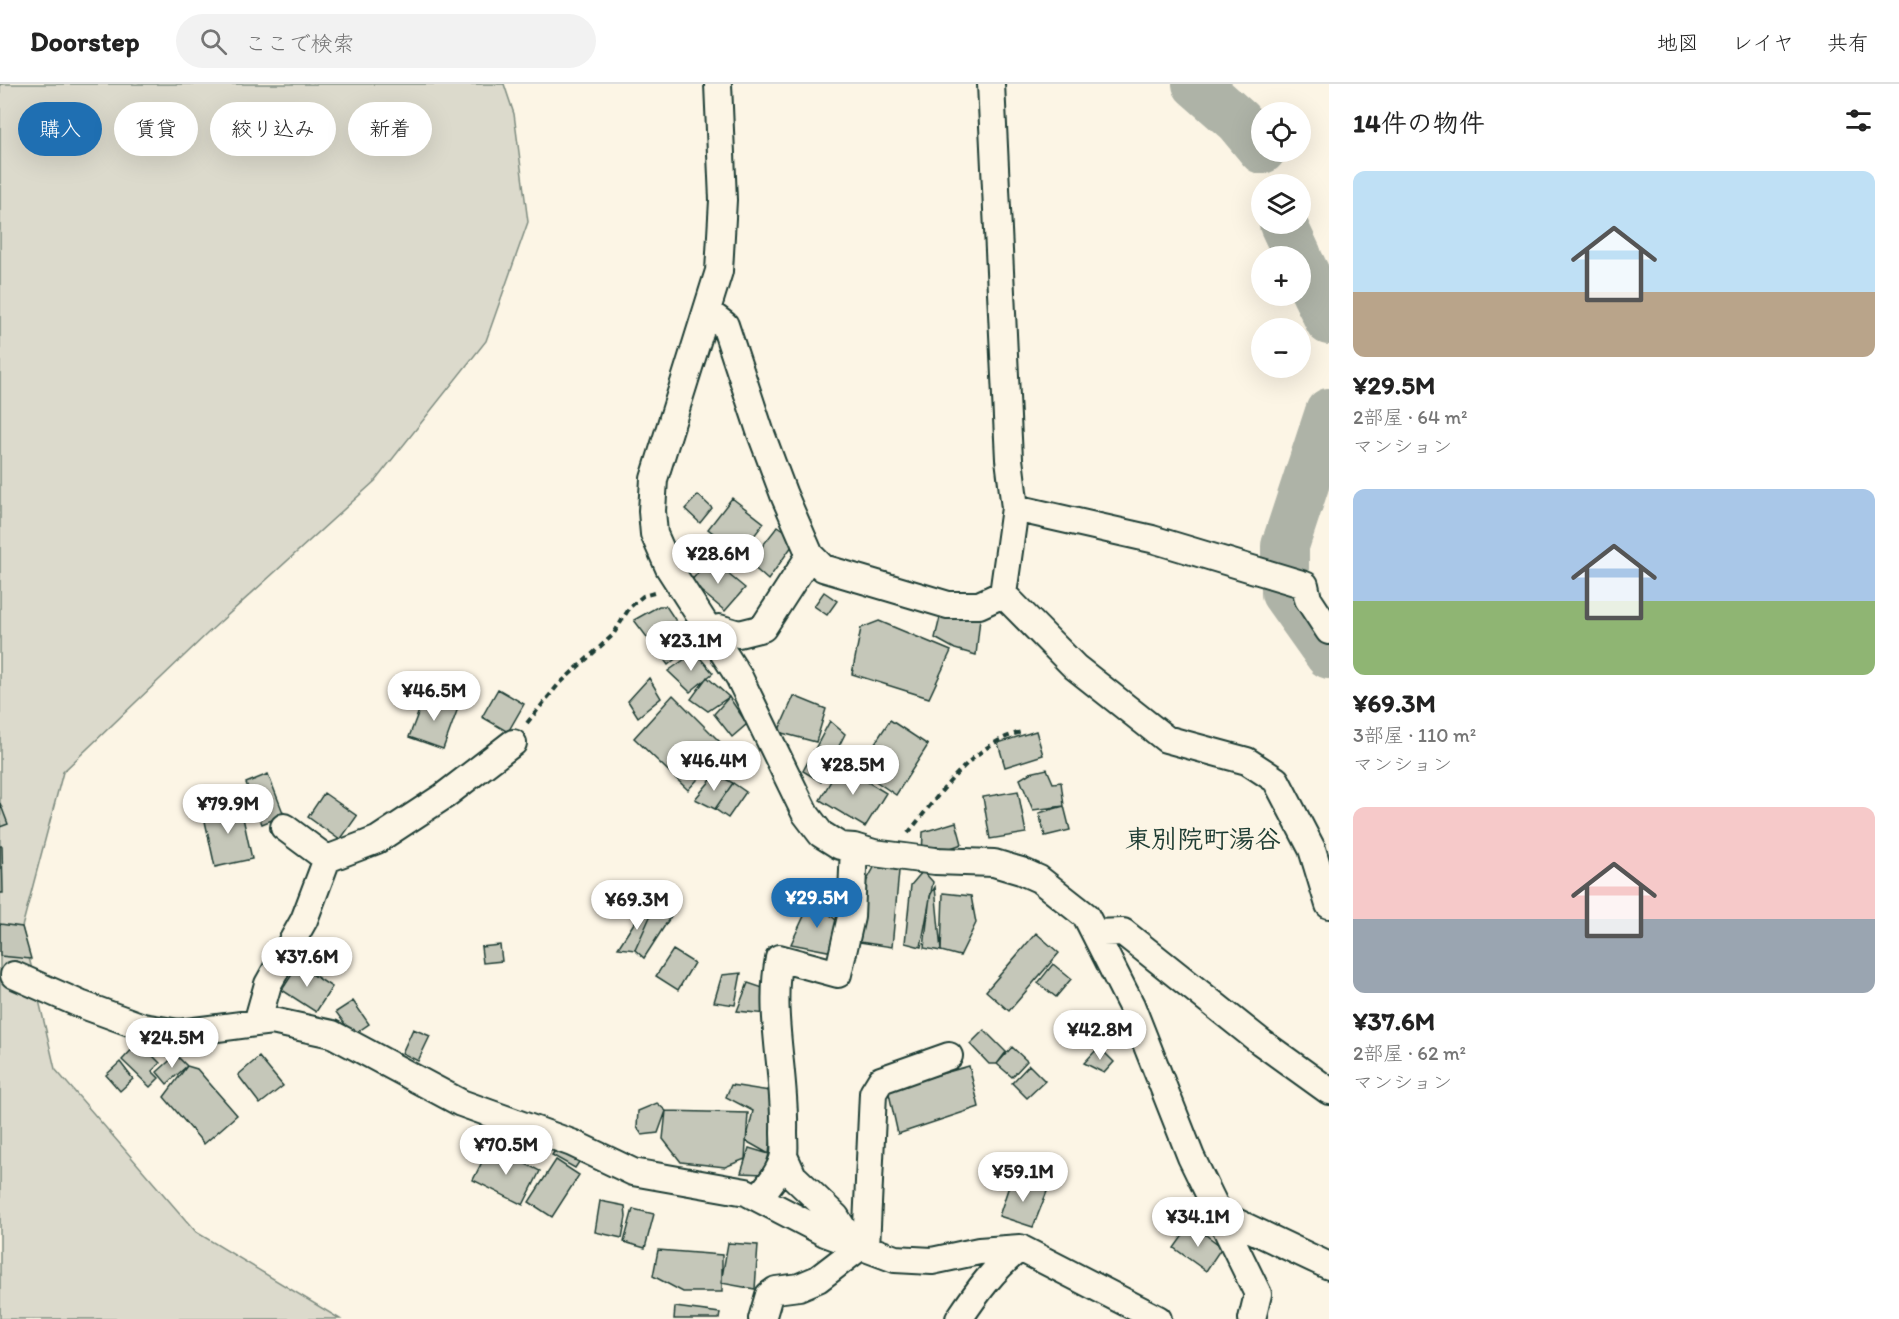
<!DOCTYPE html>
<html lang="ja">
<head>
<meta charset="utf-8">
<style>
	:root { --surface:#fff; --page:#f2f2f2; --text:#222; --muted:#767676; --line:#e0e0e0; --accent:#1f6fb2 }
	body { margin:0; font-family:Itim,"Klee One",sans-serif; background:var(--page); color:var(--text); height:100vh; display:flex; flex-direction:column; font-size:22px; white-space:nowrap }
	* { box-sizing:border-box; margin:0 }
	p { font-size:20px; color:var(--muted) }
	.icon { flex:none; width:33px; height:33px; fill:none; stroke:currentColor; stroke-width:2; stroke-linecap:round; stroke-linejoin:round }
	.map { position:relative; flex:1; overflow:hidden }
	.details { display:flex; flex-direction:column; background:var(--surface); width:570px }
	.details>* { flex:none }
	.top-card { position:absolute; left:18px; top:18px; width:570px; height:54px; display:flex; gap:12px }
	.controls { position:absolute; left:1251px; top:18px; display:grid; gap:12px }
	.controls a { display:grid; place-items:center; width:60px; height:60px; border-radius:50%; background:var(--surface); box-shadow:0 6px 24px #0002; font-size:30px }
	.price { position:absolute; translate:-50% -51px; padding:0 14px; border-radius:21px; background:#fff; color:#222; font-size:20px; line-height:39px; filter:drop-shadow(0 2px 3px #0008) }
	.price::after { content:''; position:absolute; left:50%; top:36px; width:18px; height:14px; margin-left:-9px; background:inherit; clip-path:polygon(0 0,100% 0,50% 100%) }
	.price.selected { background:var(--accent); color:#fff }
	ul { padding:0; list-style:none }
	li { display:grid; align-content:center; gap:12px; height:318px; padding:0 24px }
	li span { display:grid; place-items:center; height:186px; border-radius:12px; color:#555 }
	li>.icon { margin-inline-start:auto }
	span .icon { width:108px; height:108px; fill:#fffc; stroke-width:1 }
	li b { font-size:26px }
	h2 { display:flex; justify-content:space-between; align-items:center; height:72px; padding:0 24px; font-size:26px }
	.pill { padding:0 21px; border-radius:27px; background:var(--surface); box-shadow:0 6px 24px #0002; font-size:21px; line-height:54px }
	.pill.selected { background:var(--accent); color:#fff }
	header { display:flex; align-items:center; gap:36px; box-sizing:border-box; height:84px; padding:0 30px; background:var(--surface); border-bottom:2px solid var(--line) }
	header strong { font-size:28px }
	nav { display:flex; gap:33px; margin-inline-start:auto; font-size:21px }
	.search { width:420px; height:54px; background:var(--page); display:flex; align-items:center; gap:15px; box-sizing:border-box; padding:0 21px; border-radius:33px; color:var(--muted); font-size:22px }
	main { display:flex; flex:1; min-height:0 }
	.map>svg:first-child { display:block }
</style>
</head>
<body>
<header>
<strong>Doorstep</strong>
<div class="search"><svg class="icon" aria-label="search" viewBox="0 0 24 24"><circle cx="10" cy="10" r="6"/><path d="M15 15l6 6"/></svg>ここで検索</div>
<nav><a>地図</a><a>レイヤ</a><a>共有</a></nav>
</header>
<main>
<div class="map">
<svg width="1329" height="1235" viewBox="0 0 1329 1235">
	<rect width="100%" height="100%" fill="#fcf5e5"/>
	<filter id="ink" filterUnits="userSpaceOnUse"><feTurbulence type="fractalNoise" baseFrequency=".0167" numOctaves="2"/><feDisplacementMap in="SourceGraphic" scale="12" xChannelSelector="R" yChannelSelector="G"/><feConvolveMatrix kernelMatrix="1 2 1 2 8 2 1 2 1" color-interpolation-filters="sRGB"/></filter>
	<g filter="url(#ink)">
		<path fill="#dcdacc" stroke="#7e8c80" stroke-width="1.5" d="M0 0H504L514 30 528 138 486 257 375 397 209 548 63 688 22 843 55 985 196 1148 340 1235H0Z"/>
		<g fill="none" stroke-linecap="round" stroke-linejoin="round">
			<path stroke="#aeb3a7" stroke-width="48" d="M1196 0 1238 37 1262 66
				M1283 140 1298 172
				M1300 178 1329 237
				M1329 328 1285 462V509L1329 571"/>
		</g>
		<path fill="#c5c7b9" stroke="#1f3d34" stroke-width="1.5" d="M698 411 712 424 700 439 685 425Z
			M732 414 764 439 740 470 708 445Z
			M778 442 797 455 768 496 749 479Z
			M710 475 745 504 725 527 690 498Z
			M824 508 837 517 827 531 814 522Z
			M659 522H666L692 561 668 581 634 536Z
			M942 525 980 534 976 571 955 565 935 554Z
			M879 537 951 567 929 614 852 590 861 544Z
			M695 568 713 589 690 608 668 587Z
			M707 593 729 613 708 627 691 615Z
			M649 594 661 614 638 633 628 617Z
			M498 605 524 620 508 648 482 633Z
			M425 611 458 624 443 665 409 653Z
			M673 611 726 664 688 706 634 654Z
			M794 612 826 625 816 658 778 648Z
			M729 613 747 640 732 653 714 630Z
			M890 636 928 661 896 711 868 692 871 665Z
			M830 637 845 650 821 698 803 687Z
			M1036 647 1043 671 1005 683 998 659Z
			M840 681 886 709 865 743 820 716Z
			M1047 685 1053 699 1061 698 1064 722 1033 726 1020 695 1030 689Z
			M268 690 284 731 262 740 246 699Z
			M716 690 733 699 715 725 695 715Z
			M733 699 746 708 728 734 715 725Z
			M1018 707 1026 749 990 755 983 713Z
			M324 709 357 732 340 756 308 733Z
			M0 719 8 740 0 743Z
			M240 720 252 775 215 783 203 728Z
			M1064 722 1070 746 1045 752 1039 729Z
			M956 738 962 760 922 774 923 748Z
			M0 762H2L3 809H0Z
			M876 780 899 787 892 863 860 858 865 800Z
			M923 787 933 798 921 863 905 859 911 801Z
			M935 803 941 867 924 864 930 812Z
			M943 809 971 812 976 839 960 872 941 867Z
			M812 815 837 837 833 868 791 860Z
			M654 824 635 866 618 864 643 825Z
			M654 824 671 832 644 874 635 866Z
			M0 840 22 843 31 875 0 872Z
			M1036 849 1059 869 1009 927 986 907Z
			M500 861 502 877 483 879 481 863Z
			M673 866 694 879 678 906 656 892Z
			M1053 880 1071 895 1056 913 1038 899Z
			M298 881 332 903 316 928 282 906Z
			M741 889 735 921 714 918 722 891Z
			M748 899 772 907 767 930 737 927Z
			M353 917 369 940 353 951 336 928Z
			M413 945 430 952 418 977 402 969Z
			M984 946 1006 968 997 980H989L970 960Z
			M139 958 160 979 152 987 159 994 150 1003 122 976Z
			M1012 963 1027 977 1012 993 997 980Z
			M1099 963 1114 978 1104 989 1084 979Z
			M176 971 187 982 167 1000 157 988Z
			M259 973 283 1002 260 1020 238 991Z
			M120 978 133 995 120 1007 106 991Z
			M1029 981 1045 997 1027 1014 1012 999Z
			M187 982 197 985 237 1031 204 1060 164 1013Z
			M969 982 979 1023 898 1050 888 1005Z
			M731 1001 776 1008 769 1070 746 1057 753 1027 726 1013Z
			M657 1019 666 1027 658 1049 642 1051 637 1043 638 1027Z
			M666 1027 748 1029 745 1075 725 1083 681 1078 663 1055Z
			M490 1062 540 1087 523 1121 473 1096Z
			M558 1062 581 1075 575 1084 552 1071Z
			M749 1064 769 1070 763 1090 741 1089Z
			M556 1076 579 1091 552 1133 529 1118Z
			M1011 1096 1048 1105 1033 1143 999 1132Z
			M600 1117 625 1122 626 1133 622 1154 595 1148Z
			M633 1125 654 1130 645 1164 624 1158Z
			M1191 1140 1222 1163 1206 1187 1174 1164Z
			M728 1159 758 1161 755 1205 721 1199Z
			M658 1166 722 1171V1208H683L653 1192Z
			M675 1223 720 1229 719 1235H674Z"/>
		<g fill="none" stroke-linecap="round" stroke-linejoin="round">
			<defs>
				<path id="street" d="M718 0 723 116 719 187 654 395 652 427 654 450 669 484 739 593 805 729 821 750 840 762 854 763 874 769 935 777 994 779 1021 787 1039 795 1086 832 1131 921 1191 1073 1258 1210 1252 1235
					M991 0 1009 375 1015 424 1003 510
					M708 228 725 241 760 347 784 411 810 471 823 484 948 521H979L1003 510
					M1015 424 1152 455 1305 501 1308 515 1329 547
					M1003 510 1075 583 1166 655 1247 677 1276 696 1312 765 1329 821
					M712 550 719 544 739 550 763 544 810 471
					M284 743 327 775
					M1095 849 1123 848 1261 958 1329 1007
					M14 891 80 920 143 943 179 949 272 937 332 950 461 1019 572 1059 633 1088 746 1108 825 1149 895 1175 932 1177 979 1167 1020 1164 1158 1235
					M257 939 268 900 304 836 327 775 377 756 444 712 513 659
					M784 1072 793 1092 836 1133 852 1159
					M758 1114C768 1102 781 1087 784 1071 785 1064 784 1055 784 1048 786 990 768 931 779 874L838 890 851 833 854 763
					M1219 1130 1329 1182
					M866 1164 873 1009 881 996 949 972
					M762 1235 769 1211 776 1206 799 1203 818 1195 861 1162
					M959 1235C977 1208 994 1184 1020 1164"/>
			</defs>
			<use href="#street" stroke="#1f3d34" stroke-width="30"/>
			<path stroke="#1f3d34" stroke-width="4" stroke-dasharray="6 4.5" stroke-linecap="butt" d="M527 639 558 601 613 551 630 523 643 512 654 509
				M908 749C939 712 972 659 1022 648"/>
			<use href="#street" stroke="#fcf5e5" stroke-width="26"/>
		</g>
	</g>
	<g text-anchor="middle" stroke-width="5" stroke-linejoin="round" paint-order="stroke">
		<g font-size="26" font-weight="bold" fill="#1f3d34" stroke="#fcf5e5">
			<text x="1203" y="764">東別院町湯谷</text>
		</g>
	</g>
</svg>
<div class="controls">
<a><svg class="icon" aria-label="locate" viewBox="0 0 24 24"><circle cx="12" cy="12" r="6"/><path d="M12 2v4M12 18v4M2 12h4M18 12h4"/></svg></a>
<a><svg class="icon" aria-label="layers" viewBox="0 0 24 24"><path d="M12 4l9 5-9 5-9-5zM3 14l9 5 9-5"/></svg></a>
<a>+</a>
<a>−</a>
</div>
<b class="price" style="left:718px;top:501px">¥28.6M</b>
<b class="price" style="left:691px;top:588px">¥23.1M</b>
<b class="price" style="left:434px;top:638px">¥46.5M</b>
<b class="price" style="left:714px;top:708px">¥46.4M</b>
<b class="price" style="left:853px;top:712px">¥28.5M</b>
<b class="price" style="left:228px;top:751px">¥79.9M</b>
<b class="price selected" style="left:817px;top:845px">¥29.5M</b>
<b class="price" style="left:637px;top:847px">¥69.3M</b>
<b class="price" style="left:307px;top:904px">¥37.6M</b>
<b class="price" style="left:1100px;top:977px">¥42.8M</b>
<b class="price" style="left:172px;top:985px">¥24.5M</b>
<b class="price" style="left:506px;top:1092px">¥70.5M</b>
<b class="price" style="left:1023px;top:1119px">¥59.1M</b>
<b class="price" style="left:1198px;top:1164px">¥34.1M</b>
<div class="top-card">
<a class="pill selected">購入</a>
<a class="pill">賃貸</a>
<a class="pill">絞り込み</a>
<a class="pill">新着</a>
</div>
</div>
<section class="details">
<h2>14件の物件<svg class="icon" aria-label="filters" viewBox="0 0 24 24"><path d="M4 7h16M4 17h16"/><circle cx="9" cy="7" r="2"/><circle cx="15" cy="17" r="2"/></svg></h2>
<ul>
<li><span style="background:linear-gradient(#bfe0f5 65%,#b9a48a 0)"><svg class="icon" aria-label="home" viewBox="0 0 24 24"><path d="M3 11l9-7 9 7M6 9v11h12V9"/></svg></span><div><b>¥29.5M</b><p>2部屋 · 64 m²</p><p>マンション</p></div></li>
<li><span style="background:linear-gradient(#a9c7e8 60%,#8fb573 0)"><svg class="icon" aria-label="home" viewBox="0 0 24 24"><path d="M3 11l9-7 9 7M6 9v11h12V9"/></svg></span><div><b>¥69.3M</b><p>3部屋 · 110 m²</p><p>マンション</p></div></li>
<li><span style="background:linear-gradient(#f6c9c9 60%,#9aa5b1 0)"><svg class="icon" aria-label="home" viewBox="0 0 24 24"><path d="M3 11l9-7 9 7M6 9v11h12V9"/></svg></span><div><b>¥37.6M</b><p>2部屋 · 62 m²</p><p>マンション</p></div></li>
</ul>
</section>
</main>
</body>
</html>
